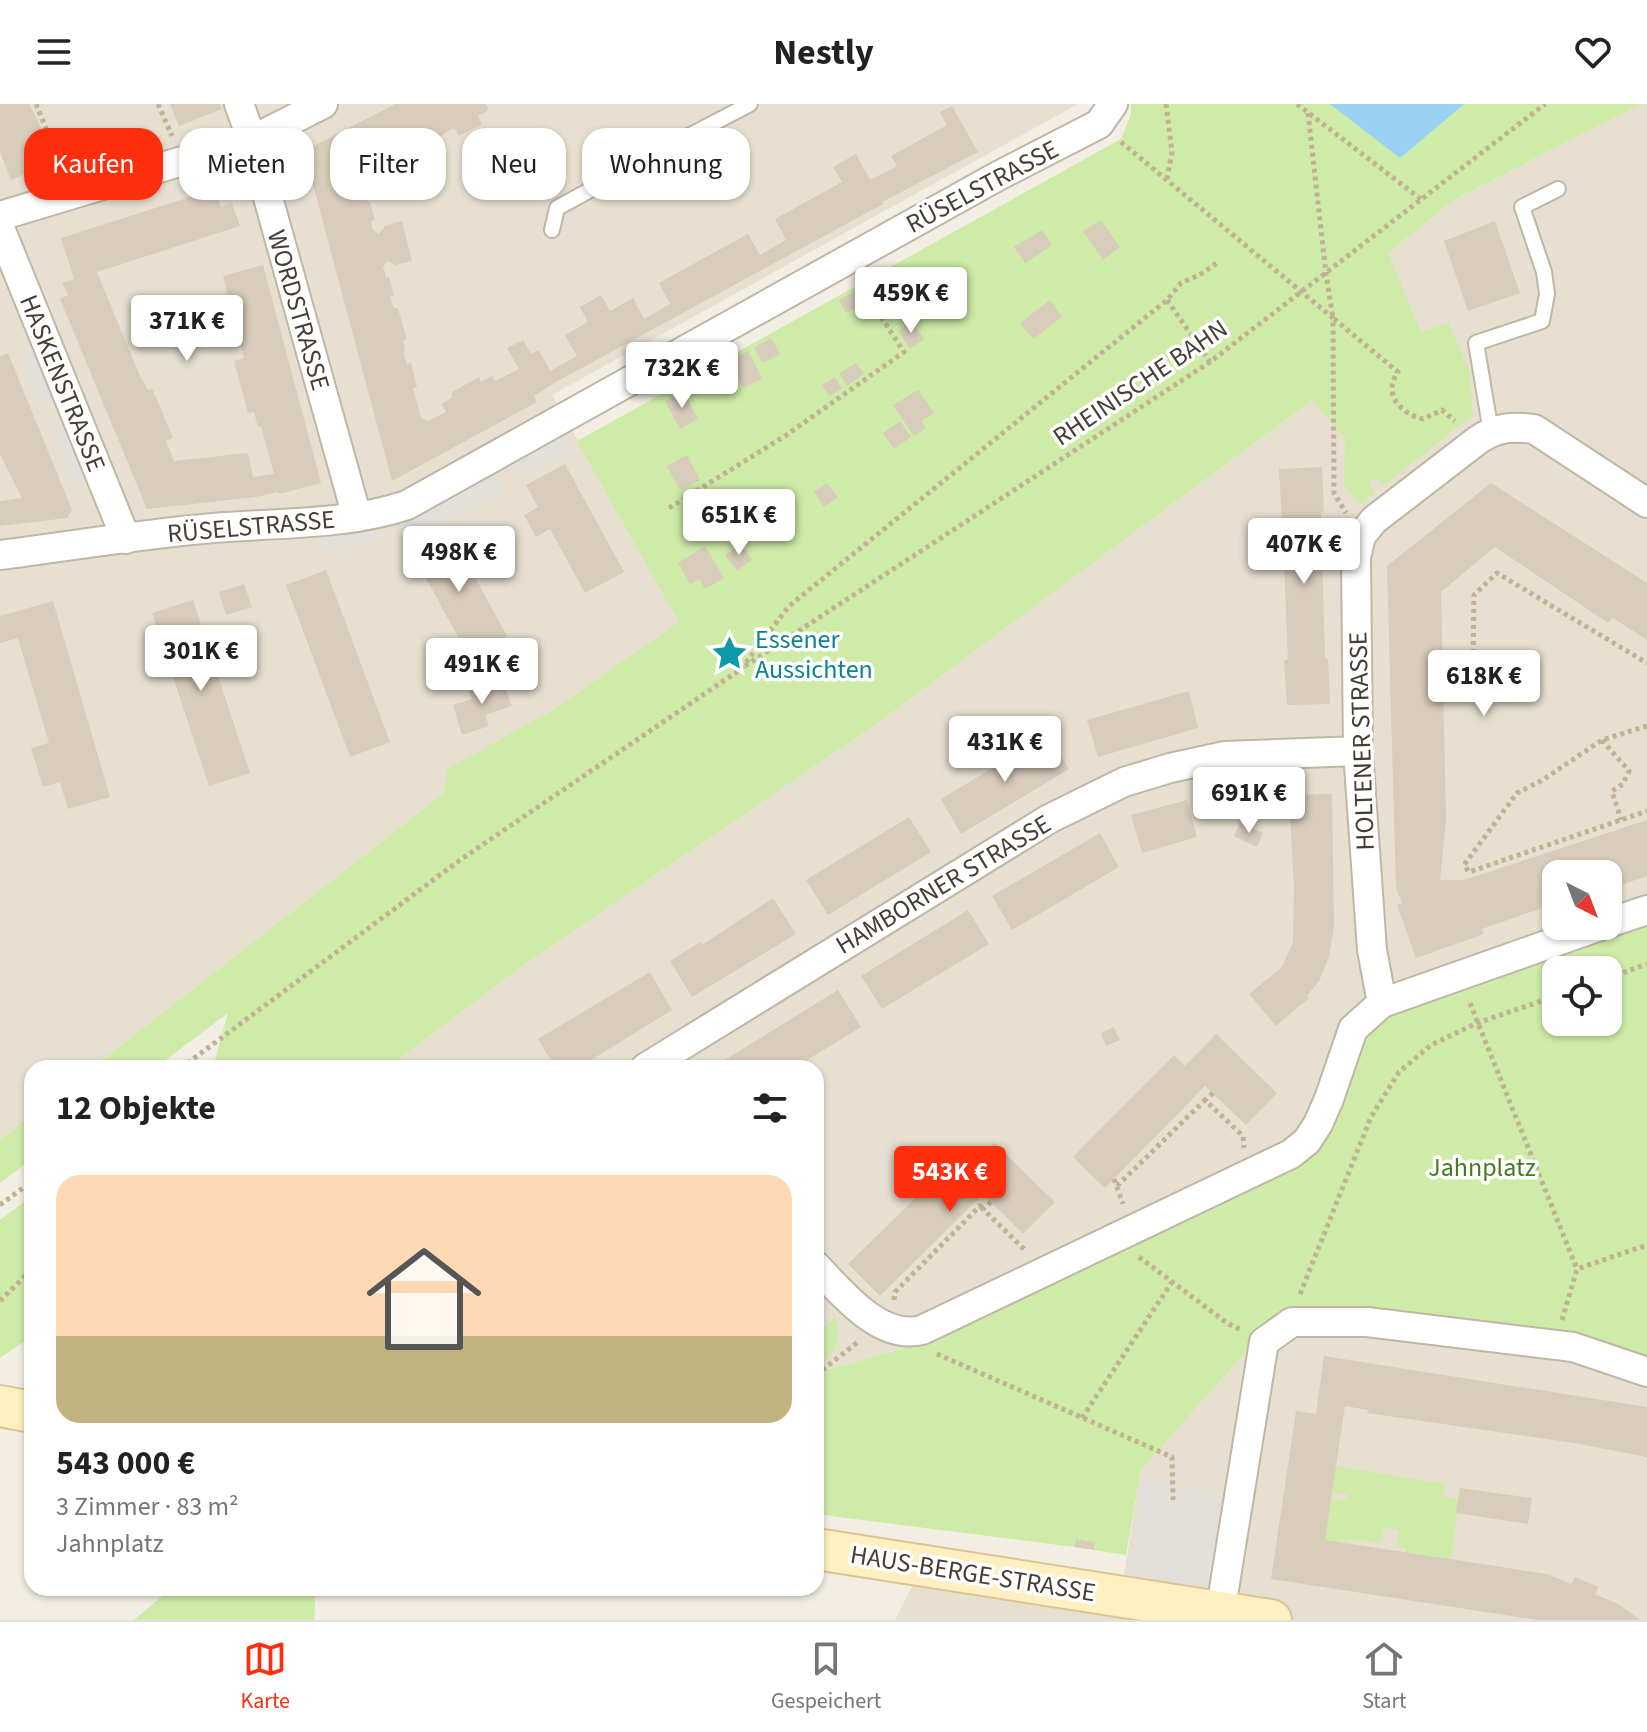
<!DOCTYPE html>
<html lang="de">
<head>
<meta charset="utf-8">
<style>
	:root { --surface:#fff; --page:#f6f6f6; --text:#222; --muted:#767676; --line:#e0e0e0; --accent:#ff2f0e }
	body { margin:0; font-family:"Source Sans 3",sans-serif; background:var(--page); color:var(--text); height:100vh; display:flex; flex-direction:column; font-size:30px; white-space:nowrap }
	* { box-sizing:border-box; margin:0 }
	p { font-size:26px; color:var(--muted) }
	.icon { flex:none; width:44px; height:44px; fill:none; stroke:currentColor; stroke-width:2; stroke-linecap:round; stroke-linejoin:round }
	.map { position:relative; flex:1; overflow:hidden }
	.drawer { position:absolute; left:24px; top:956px; width:800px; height:536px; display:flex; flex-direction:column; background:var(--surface); border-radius:24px; box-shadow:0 2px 6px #0004 }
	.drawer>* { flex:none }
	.banner { position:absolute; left:24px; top:24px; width:800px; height:72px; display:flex; gap:16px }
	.needle { width:52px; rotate:138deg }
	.tools { position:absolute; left:1542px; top:756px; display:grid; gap:16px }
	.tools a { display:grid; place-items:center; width:80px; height:80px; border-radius:16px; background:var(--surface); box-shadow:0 2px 6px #0004; font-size:40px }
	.price { position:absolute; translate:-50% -68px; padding:0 18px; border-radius:8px; background:#fff; color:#222; font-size:26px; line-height:52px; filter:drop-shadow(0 2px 4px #0008) }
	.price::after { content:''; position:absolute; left:50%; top:48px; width:24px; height:18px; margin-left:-12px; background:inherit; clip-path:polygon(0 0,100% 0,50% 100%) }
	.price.active { background:var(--accent); color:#fff }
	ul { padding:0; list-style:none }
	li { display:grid; align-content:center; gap:16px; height:424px; padding:0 32px }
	li span { display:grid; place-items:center; height:248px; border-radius:24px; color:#555 }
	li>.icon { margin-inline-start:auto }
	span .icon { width:144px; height:144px; fill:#fffc; stroke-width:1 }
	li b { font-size:34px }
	h2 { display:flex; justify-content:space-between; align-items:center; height:96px; padding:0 32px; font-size:34px }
	.chip { padding:0 28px; border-radius:24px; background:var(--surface); box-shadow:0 2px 6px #0004; font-size:28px; line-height:72px }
	.chip.active { background:var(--accent); color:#fff }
	header { display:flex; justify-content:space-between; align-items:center; height:104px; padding:0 32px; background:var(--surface); font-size:36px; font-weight:700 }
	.tabs { display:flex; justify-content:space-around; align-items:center; height:112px; border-top:2px solid var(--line); background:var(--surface); font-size:22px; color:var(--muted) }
	.tabs a { display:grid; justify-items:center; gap:4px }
	.tabs .active { color:var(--accent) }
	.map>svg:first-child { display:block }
</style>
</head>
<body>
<header><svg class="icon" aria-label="menu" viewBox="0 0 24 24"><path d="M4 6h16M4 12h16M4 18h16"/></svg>Nestly<svg class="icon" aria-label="heart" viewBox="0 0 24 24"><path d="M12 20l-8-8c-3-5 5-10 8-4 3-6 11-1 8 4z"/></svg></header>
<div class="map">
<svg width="1647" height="1516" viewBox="0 0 1647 1516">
	<rect width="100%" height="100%" fill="#f3eee3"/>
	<path fill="#e7e0d1" d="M0 0H1078L552 291 680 518 556 604 447 665 444 689 92 964H32V1011L0 1036Z
		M1641 0H1647V802L1608 816V770H1556V822H1590L1283 1058 905 1244 816 1269V964H387L525 860 875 621 1312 296 1388 149 1455 95Z
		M1286 1211 1647 1257V1516H895L917 1473 1118 1508 1141 1366 1252 1241Z"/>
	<path fill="#ceeba8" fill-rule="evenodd" d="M1131 0H1641L1455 95 1388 149 1421 229 1448 218 1469 265 1473 311 1384 381 1376 373 1369 380 1375 388 1361 400 1344 382 1345 334 1312 296 875 621 525 860 387 964H204L215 956 228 909 155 964H92L444 689 447 665 556 604 679 518 577 337 1121 35 1131 10Z
		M1647 810V1255L1374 1213 1252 1241 1141 1366 1126 1451 1094 1446 1095 1438 1076 1435 1074 1443 816 1410V1269L905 1244 1283 1058 1358 926 1385 903ZM1556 866H1608V918H1556Z
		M32 1011V1055L0 1079V1036Z
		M32 1092V1232L0 1254V1116Z
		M835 1213C843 1234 834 1252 816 1265V1231Z
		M1336 1362 1444 1380 1443 1393 1459 1395 1451 1455 1406 1448V1444L1397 1443 1399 1426 1383 1424 1380 1439 1349 1435 1348 1439 1325 1436 1331 1394 1346 1396 1347 1390 1332 1388Z
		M172 1484H316L314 1516H134Z"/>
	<path fill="#e3e0dc" d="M39 245 60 296 41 303 20 252Z
		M70 320 92 378 75 384 53 327Z
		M561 330 571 346 524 371 515 355Z
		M494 367 504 385 408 435 399 418Z
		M377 415 380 436 322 445 319 424Z
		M1142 1376 1231 1394 1215 1508 1126 1498Z"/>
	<path fill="#9ad1f5" d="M1330 0H1464L1400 54Z"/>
	<path fill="#d8ccbb" d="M0 0H29L45 31 43 33 54 58 11 76 0 48Z
		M170 0H220L222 5 179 22Z
		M395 0H486L489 6 478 12 482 20 459 32 454 24 434 36 439 45 415 57 413 52 401 58 399 54 388 61 383 59 357 73 367 97 370 98 375 116 371 117 373 126 379 130 385 122 402 117 412 157 396 161 387 157 383 164 386 173H389L394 192H390L393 203 398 205 407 235 403 236 405 247 403 248 407 260 411 259 417 283 413 284 421 314 428 317 446 308 441 300 452 294V288L479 273 481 278 492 272 495 277 519 265 507 244 523 236 531 250 539 246 550 267 577 252 565 231 588 218 580 203 601 191 610 207 633 194 644 215 670 200 659 179 726 142 748 130 760 151 786 136 775 115 842 78 833 63 856 50 870 76 897 62 891 52 947 21 940 8 952 2 978 48 882 98 883 100 556 278 534 292 537 298 392 377 304 47Z
		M215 85 221 103 232 99 240 122 97 168 139 270 148 286 152 284 173 334 166 337 174 357 248 349 253 373 274 370 261 322 258 323 254 308 248 309 234 257 244 254 223 172 263 161 321 379 279 390 278 388 256 393 147 405 60 195 68 191 62 179 74 175 61 134Z
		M1101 116 1120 143 1103 156 1083 127Z
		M1495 117 1520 189 1468 207 1444 137Z
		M1042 126 1052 141 1025 159 1014 143Z
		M856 187 863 200 846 209 839 196Z
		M1050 196 1062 213 1033 235 1020 219Z
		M912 217 924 235 910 245 898 227Z
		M771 234 780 250 763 259 754 244Z
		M748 247 762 275 743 284 729 256Z
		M8 249 72 406 67 414 0 422V397L22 394 0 350V252Z
		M856 259 864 270 847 282 839 269Z
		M835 273 842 285 829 292 822 281Z
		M918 286 934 309 921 317 926 324 914 332 893 301Z
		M683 287 698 315 680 325 665 297Z
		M900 317 911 333 894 345 883 329Z
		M687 351 700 376 680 386 667 362Z
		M565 360 624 468 585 489 550 425 536 433 524 411 538 403 526 381Z
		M1322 363 1324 409 1321 408 1325 555H1328L1330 600 1287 601 1284 557 1288 555 1284 458 1279 365Z
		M827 379 838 393 824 403 814 388Z
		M1491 379 1647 479V536L1613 514 1608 519 1495 443 1441 488 1446 715 1440 776H1464L1647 716V772L1609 785 1608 770H1556V799L1482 825 1484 830 1416 854 1397 801 1402 799 1396 784 1387 462Z
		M780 409 795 428 782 438 768 419Z
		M449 426 507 532 469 553 411 447Z
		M741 440 752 456 737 467 725 451Z
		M705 442 724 474 705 485 699 475 690 480 678 459Z
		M326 466 390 638 350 653 286 481Z
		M244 480 252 503 226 511 219 488Z
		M193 496 250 669 209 682 152 509Z
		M53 497 110 693 68 705 60 678 43 683 31 644 49 639 18 534 0 539V512Z
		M502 575 512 602 485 611 489 622 462 631 453 601 472 595 469 587Z
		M1189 587 1198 624 1098 653 1087 616Z
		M1048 631 1069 665 961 730 941 695Z
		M1332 690 1334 822 1329 853 1319 877 1307 892 1309 894 1276 922 1249 890 1282 863 1293 838 1294 783 1289 691Z
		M1187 696 1197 733 1142 749 1131 711Z
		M909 713 931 748 828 811 806 776Z
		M1240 719 1263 729 1257 743 1234 732Z
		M1100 729 1119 763 1012 826 992 792Z
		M773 794 796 830 692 893 670 857 700 838 702 841Z
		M968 806 989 840 882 905 861 872Z
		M650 868 672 906 578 964H555L538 935Z
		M838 886 861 923 794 964H727L723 957Z
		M1114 923 1120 936 1106 942 1101 929Z
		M1216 930 1277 989 1246 1021 1205 982 1105 1084 1073 1053 1174 951 1185 962Z
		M994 1039 1055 1098 1023 1130 983 1090 880 1192 848 1160 951 1059 963 1071Z
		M1324 1252 1647 1303V1353L1574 1339 1367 1309 1368 1306 1345 1302 1325 1436 1547 1470 1571 1480 1575 1473 1599 1483 1595 1490 1620 1501 1640 1516H1538L1271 1475 1296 1307 1316 1310Z
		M1460 1384 1532 1394 1528 1420 1456 1409Z
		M1076 1435 1095 1438 1094 1446 1074 1443Z"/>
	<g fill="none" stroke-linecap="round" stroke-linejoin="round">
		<defs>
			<path id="lane" d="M552 126 557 104 636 61 655 40 683 35 750 0
				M1491 328 1476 239 1542 217 1547 190 1544 168 1522 103 1558 85"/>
			<path id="street" d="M239 0 252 36 357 413
				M0 112 252 36 323 0
				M0 124 126 435
				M0 451C71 442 142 430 213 424 274 419 349 421 407 401L998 72 1099 20 1113 0
				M1608 819 1647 806
				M1382 899 1372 846 1358 647 1356 454 1361 432 1374 416 1478 336C1497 323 1512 322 1534 325L1647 399
				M645 964 1049 715 1124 678 1170 664 1225 652 1358 647
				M816 1162C842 1189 880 1237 922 1226L1291 1050 1307 1037 1318 1020 1329 995 1353 925 1382 899 1600 822
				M1220 1510 1264 1238 1292 1218H1367L1573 1243 1647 1268"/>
			<path id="secondary" d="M0 1302 32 1308
				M816 1445 1271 1516"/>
		</defs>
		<use href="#lane" stroke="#bfb6a5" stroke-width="18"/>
		<use href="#street" stroke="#bfb6a5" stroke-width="32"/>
		<use href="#secondary" stroke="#dac591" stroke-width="44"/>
		<path stroke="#c2b195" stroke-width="5" stroke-dasharray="4 4" stroke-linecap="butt" d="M36 0 63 66
			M158 0 172 32
			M1166 0 1172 48 1167 75
			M1297 0 1422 96
			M1308 9 1326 170 1333 214 1398 268C1382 290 1401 310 1423 315L1442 306 1455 317
			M1121 38 1333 214 1334 389 1346 409
			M1167 196 1210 258
			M669 404 785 332 904 248 861 182
			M745 562 1210 258 1545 0
			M1473 565 1474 491 1497 469 1647 559
			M1647 622 1602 636 1541 677 1517 689 1464 761 1469 768 1647 707
			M1602 636 1629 667 1623 680 1612 687 1621 716
			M1608 874 1647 860
			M1470 899 1577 1165
			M181 964 460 756 741 565 789 502 1167 196 1181 179 1201 170 1217 159
			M1213 989 1205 996 1243 1032 1244 1044
			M1114 1075 1123 1100
			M1117 1082 1205 996
			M991 1098 983 1105 1024 1145
			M0 1101 32 1077
			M1139 1153 1227 1219 1241 1226
			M1300 1190 1371 1013 1399 968 1431 941 1477 919 1556 892
			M894 1196 895 1188 980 1102 983 1105
			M0 1197 32 1165
			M1562 1216 1577 1165 1647 1141
			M937 1250 1172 1353 1173 1396
			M816 1271 859 1237
			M1082 1314 1172 1178"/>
		<use href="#lane" stroke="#fff" stroke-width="14"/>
		<use href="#street" stroke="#fff" stroke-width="28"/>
		<use href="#secondary" stroke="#ffefc1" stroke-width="40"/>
	</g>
	<defs>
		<symbol id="sight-bare" viewBox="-9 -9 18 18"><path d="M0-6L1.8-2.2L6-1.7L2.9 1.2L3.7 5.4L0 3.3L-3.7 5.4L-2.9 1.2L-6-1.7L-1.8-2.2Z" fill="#0f9aa8" stroke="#fff" stroke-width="2.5" paint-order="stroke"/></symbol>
	</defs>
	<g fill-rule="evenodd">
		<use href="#sight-bare" x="704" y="524" width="51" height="51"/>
	</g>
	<g text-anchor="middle" stroke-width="7" stroke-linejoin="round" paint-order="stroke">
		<g font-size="26" fill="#453e33" stroke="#fff">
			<text transform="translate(982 82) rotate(-28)" y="9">RÜSELSTRASSE</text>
			<text transform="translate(299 206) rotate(74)" y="9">WORDSTRASSE</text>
			<text transform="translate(1140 278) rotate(-34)" y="9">RHEINISCHE BAHN</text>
			<text transform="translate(63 279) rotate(68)" y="9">HASKENSTRASSE</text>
			<text transform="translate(251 422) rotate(-5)" y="9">RÜSELSTRASSE</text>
			<text transform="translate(1361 637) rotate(-92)" y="9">HOLTENER STRASSE</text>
			<text transform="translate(943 780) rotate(-31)" y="9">HAMBORNER STRASSE</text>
			<text transform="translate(973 1469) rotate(9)" y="9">HAUS-BERGE-STRASSE</text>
		</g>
		<g font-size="26" fill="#0d838f" stroke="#fff" text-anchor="start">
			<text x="755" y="544">Essener<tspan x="755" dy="30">Aussichten</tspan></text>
		</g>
		<g font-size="26" fill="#457b22" stroke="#fff">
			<text x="1482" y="1072">Jahnplatz</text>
		</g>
	</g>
</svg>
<div class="tools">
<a><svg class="needle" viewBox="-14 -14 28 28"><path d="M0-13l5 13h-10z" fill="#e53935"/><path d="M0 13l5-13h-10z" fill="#767676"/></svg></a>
<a><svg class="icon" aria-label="locate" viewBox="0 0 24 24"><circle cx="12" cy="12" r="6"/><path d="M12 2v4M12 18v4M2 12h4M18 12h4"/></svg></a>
</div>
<b class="price" style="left:911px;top:231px">459K €</b>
<b class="price" style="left:187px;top:259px">371K €</b>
<b class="price" style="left:682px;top:306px">732K €</b>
<b class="price" style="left:739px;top:453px">651K €</b>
<b class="price" style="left:1304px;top:482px">407K €</b>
<b class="price" style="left:459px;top:490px">498K €</b>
<b class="price" style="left:201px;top:589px">301K €</b>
<b class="price" style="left:482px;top:602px">491K €</b>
<b class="price" style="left:1484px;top:614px">618K €</b>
<b class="price" style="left:1005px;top:680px">431K €</b>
<b class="price" style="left:1249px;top:731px">691K €</b>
<b class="price active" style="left:950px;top:1110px">543K €</b>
<div class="banner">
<a class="chip active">Kaufen</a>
<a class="chip">Mieten</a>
<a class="chip">Filter</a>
<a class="chip">Neu</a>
<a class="chip">Wohnung</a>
</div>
<section class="drawer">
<h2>12 Objekte<svg class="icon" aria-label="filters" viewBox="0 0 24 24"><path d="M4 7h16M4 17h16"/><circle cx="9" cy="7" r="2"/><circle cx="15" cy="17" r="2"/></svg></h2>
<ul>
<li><span style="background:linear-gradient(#ffd9b3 65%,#c2b280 0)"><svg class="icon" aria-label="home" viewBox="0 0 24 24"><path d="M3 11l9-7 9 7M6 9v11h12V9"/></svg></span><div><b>543 000 €</b><p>3 Zimmer · 83 m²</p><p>Jahnplatz</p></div></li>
</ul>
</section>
</div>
<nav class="tabs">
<a class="active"><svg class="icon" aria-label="map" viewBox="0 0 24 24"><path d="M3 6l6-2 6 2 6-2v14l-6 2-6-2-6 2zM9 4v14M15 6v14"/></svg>Karte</a>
<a><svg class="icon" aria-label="saved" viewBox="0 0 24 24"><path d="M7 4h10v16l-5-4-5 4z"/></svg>Gespeichert</a>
<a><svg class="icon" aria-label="home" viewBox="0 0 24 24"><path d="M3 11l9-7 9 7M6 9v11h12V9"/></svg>Start</a>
</nav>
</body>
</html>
